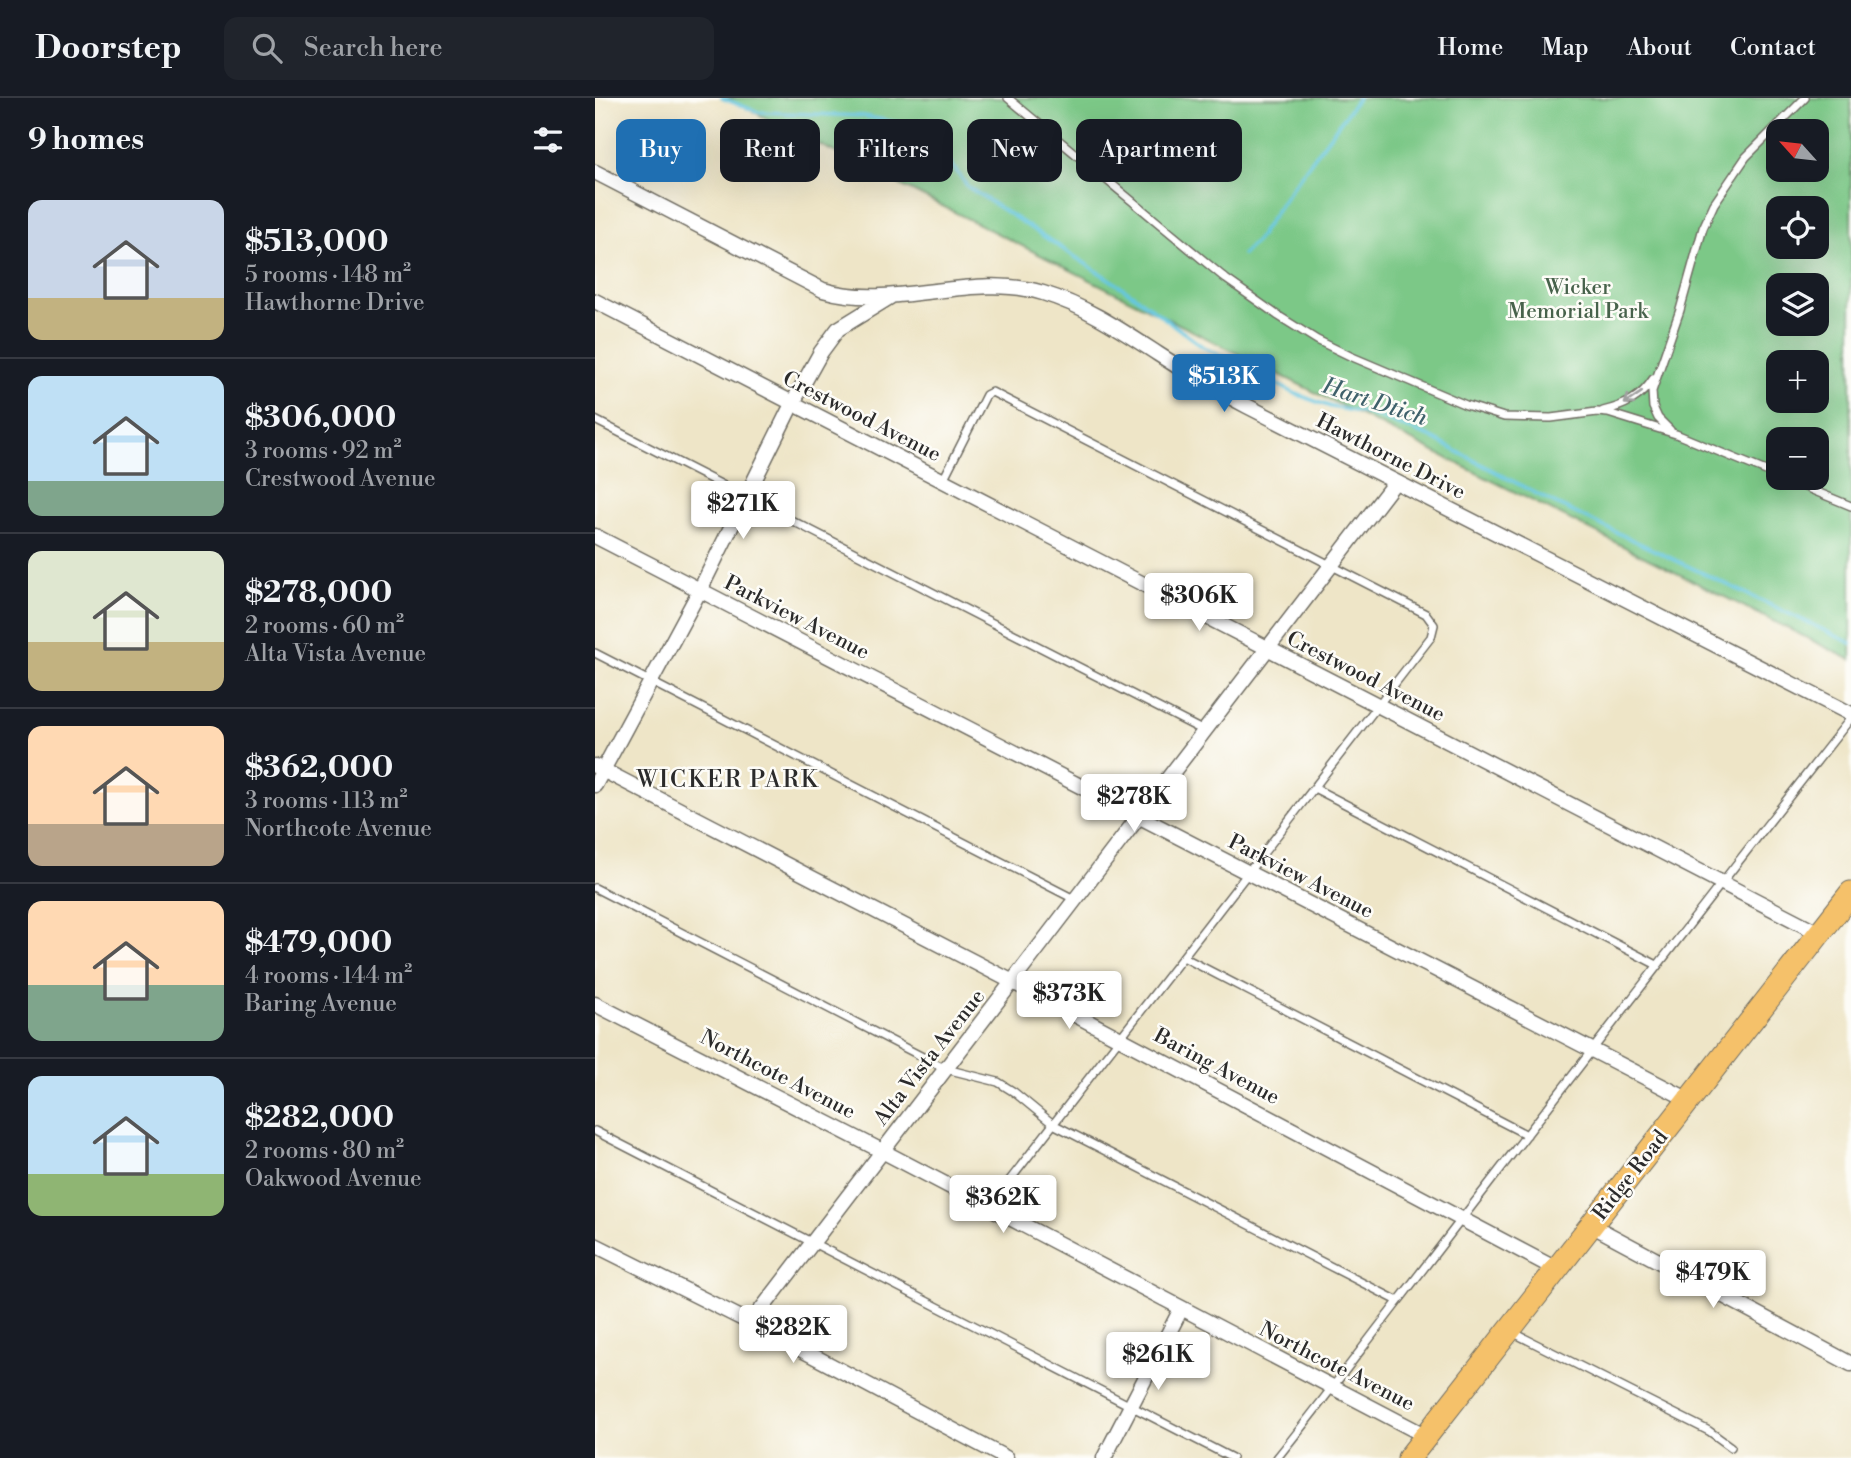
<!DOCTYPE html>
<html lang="en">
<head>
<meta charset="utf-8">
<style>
	:root { --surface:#171b24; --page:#20242c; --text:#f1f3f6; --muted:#9ea1a6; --line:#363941; --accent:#1f6fb2 }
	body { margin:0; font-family:"Libre Bodoni",serif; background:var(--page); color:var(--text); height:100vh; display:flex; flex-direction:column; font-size:26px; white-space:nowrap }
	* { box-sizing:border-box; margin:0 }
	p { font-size:23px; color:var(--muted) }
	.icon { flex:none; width:38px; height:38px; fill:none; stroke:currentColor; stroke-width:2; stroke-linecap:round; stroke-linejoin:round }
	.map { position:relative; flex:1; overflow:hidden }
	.sheet { display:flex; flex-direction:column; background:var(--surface); width:595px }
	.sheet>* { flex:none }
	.guide { position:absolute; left:21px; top:21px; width:665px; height:63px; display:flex; gap:14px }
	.needle { width:46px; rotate:297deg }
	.buttons { position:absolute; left:1171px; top:21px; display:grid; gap:14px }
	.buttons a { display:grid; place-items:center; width:63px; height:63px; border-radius:14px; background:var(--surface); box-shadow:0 7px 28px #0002; font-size:35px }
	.price { position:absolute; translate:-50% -60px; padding:0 16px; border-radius:7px; background:#fff; color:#222; font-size:23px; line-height:46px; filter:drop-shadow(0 2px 4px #0008) }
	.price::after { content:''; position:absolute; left:50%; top:42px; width:21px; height:16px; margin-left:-10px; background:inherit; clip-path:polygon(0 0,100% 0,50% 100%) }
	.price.current { background:var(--accent); color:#fff }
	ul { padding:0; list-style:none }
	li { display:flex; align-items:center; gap:21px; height:175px; padding:0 28px }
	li+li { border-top:2px solid var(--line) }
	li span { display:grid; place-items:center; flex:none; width:196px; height:140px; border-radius:14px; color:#555 }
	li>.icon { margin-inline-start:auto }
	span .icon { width:84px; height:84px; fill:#fffc; stroke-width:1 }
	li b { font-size:30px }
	h2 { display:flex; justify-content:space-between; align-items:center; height:84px; padding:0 28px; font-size:30px }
	.chip { padding:0 24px; border-radius:14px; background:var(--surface); box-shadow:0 7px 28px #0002; font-size:24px; line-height:63px }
	.chip.current { background:var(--accent); color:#fff }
	header { display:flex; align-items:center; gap:42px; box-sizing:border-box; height:98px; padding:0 35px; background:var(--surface); border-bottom:2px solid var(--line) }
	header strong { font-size:33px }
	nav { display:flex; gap:38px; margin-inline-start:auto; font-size:24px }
	.search { width:490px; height:63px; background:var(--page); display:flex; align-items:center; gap:18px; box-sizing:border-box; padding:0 24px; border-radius:14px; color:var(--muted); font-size:26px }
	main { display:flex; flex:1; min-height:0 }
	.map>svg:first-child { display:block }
</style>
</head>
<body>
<header>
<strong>Doorstep</strong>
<div class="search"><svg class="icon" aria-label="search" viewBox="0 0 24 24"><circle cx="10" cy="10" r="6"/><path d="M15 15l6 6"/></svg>Search here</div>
<nav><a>Home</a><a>Map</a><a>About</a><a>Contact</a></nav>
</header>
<main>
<section class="sheet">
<h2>9 homes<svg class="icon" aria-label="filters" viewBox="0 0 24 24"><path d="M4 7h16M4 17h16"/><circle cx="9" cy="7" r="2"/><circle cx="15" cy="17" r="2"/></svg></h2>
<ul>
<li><span style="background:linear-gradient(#c9d6e8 70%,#c2b280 0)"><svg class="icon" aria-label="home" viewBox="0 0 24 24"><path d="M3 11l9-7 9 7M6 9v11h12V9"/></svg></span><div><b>$513,000</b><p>5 rooms · 148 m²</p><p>Hawthorne Drive</p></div></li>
<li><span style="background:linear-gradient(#bfe0f5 75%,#7fa58c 0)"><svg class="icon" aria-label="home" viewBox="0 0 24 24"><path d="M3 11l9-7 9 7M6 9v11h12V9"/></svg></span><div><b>$306,000</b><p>3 rooms · 92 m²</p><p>Crestwood Avenue</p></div></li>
<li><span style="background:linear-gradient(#dfe7d0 65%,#c2b280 0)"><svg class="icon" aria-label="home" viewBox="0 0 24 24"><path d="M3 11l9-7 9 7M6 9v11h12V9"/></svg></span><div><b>$278,000</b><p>2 rooms · 60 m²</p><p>Alta Vista Avenue</p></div></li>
<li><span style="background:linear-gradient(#ffd9b3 70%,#b9a48a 0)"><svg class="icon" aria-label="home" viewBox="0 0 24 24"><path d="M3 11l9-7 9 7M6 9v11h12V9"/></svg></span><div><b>$362,000</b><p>3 rooms · 113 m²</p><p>Northcote Avenue</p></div></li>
<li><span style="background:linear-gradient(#ffd9b3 60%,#7fa58c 0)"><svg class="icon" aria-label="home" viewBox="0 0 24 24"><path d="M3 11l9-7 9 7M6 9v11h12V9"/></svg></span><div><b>$479,000</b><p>4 rooms · 144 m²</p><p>Baring Avenue</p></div></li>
<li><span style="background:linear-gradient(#bfe0f5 70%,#8fb573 0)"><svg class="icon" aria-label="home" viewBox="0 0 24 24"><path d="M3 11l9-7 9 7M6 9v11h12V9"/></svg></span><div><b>$282,000</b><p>2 rooms · 80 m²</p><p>Oakwood Avenue</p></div></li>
</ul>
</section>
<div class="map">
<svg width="1256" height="1360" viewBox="0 0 1256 1360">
	<rect width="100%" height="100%" fill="#fdfcf7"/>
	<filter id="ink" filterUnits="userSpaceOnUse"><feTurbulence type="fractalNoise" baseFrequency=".0143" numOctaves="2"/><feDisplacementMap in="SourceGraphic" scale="14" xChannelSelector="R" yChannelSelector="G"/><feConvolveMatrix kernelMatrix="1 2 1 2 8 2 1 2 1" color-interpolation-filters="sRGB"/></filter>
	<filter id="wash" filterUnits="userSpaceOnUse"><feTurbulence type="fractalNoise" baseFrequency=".00686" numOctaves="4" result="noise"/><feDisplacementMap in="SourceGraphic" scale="28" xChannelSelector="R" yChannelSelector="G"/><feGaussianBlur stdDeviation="1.57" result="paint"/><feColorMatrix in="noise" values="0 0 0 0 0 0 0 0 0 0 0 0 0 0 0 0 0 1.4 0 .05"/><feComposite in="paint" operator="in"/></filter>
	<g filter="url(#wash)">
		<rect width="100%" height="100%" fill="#eee5c7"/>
		<path fill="#7cc887" stroke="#547a59" stroke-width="2" fill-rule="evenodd" d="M131 0H1256V562ZM1183 33H1222V72H1183ZM1183 110H1222V149H1183ZM1183 187H1222V226H1183ZM1183 264H1222V303H1183ZM1183 341H1222V380H1183Z"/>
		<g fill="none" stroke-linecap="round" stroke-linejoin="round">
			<path stroke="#64c6e2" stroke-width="3.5" d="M127 0 163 14 269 18 313 27 352 60 373 89 537 196 608 249 701 296 736 309 775 316 835 339 959 405 1256 545
				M648 156 662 142 694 93 763 0"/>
		</g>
	</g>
	<g filter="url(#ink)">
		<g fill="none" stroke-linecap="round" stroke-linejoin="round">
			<defs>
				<path id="lane" d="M413 0 631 181 682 217 722 242 755 258 871 307 909 319 956 320 1002 314 1013 315 1081 336 1183 378
					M1008 313C1029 308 1046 300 1058 281
					M0 322 609 633
					M1075 332 1063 320 1058 309 1057 293 1085 212 1108 130 1119 106 1151 59 1210 0
					M1188 380 1256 408
					M347 384 391 297 397 294 831 516 839 527 836 539 394 1109
					M0 555 481 802
					M719 690 1062 867
					M0 790 351 971 403 984 419 994 458 1026 803 1203
					M588 859 932 1037
					M0 1033 637 1360
					M917 1234 1114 1333 1136 1349
					M682 1360C724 1308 764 1254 805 1201 955 1007 1104 812 1256 620"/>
				<path id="street" d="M0 74 228 192C299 213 378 173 448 195 491 208 526 232 563 256 592 275 621 292 652 308 853 411 1055 513 1256 616
					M0 203 1224 835
					M0 438 1094 1002
					M0 668 418 884 961 1171
					M0 687 105 492 197 306 226 254 243 231 295 199
					M0 906 287 1053 831 1338
					M996 1127 1256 1266
					M0 1147 156 1225 411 1360
					M156 1225 800 384
					M509 1360 586 1211"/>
				<path id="primary" d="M814 1360 1256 795"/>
			</defs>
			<use href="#lane" stroke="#6f6c62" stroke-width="10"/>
			<use href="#street" stroke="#6f6c62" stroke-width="17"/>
			<use href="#primary" stroke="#6f6c62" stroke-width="25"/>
			<use href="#lane" stroke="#fff" stroke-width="7"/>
			<use href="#street" stroke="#fff" stroke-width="14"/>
			<use href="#primary" stroke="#f5c16b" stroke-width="23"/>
		</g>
		<defs><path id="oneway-shaft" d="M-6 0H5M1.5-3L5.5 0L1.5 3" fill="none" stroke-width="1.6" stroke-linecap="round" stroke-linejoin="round" transform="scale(1.75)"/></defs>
		<use stroke="#a0a0a0" href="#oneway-shaft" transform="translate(1038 300) rotate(146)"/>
	</g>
	<g text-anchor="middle" stroke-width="5" stroke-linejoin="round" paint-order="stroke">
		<g font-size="21" fill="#47624b" stroke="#fdfcf7">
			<text x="983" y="196">Wicker<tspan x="983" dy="24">Memorial Park</tspan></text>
		</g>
		<g font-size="21" fill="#2b2b2b" stroke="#fdfcf7">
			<text transform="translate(267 318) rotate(27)" y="7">Crestwood Avenue</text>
			<text transform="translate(796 358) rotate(27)" y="7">Hawthorne Drive</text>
			<text transform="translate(202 519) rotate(27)" y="7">Parkview Avenue</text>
			<text transform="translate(771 578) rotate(27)" y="7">Crestwood Avenue</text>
			<text transform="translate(706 778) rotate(27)" y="7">Parkview Avenue</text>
			<text transform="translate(334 959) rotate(-52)" y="7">Alta Vista Avenue</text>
			<text transform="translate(622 968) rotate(28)" y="7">Baring Avenue</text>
			<text transform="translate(183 976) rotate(27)" y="7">Northcote Avenue</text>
			<text transform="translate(1035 1077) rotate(-52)" y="7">Ridge Road</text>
			<text transform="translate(742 1268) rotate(27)" y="7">Northcote Avenue</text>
		</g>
		<g font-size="23" font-style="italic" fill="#3f616b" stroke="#fdfcf7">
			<text transform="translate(780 303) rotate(18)" y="8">Hart Dtich</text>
		</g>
		<g font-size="23" letter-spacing="2" fill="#2b2b2b" stroke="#fdfcf7">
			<text x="133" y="689">WICKER PARK</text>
		</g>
	</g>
</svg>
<div class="buttons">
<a><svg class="needle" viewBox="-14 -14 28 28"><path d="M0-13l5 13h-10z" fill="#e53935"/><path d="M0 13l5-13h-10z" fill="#9ea1a6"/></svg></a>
<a><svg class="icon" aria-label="locate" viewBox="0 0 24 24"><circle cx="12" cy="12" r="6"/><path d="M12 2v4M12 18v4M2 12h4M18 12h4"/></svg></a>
<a><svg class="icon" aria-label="layers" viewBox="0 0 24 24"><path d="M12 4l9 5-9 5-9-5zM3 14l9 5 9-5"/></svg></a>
<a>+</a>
<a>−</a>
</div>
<b class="price current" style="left:629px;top:316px">$513K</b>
<b class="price" style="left:148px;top:443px">$271K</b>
<b class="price" style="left:604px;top:535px">$306K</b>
<b class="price" style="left:539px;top:736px">$278K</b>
<b class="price" style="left:474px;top:933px">$373K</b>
<b class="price" style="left:408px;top:1137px">$362K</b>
<b class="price" style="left:1118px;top:1212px">$479K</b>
<b class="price" style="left:198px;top:1267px">$282K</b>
<b class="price" style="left:563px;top:1294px">$261K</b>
<div class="guide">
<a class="chip current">Buy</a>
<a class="chip">Rent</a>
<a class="chip">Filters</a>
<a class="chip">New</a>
<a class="chip">Apartment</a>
</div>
</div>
</main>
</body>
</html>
